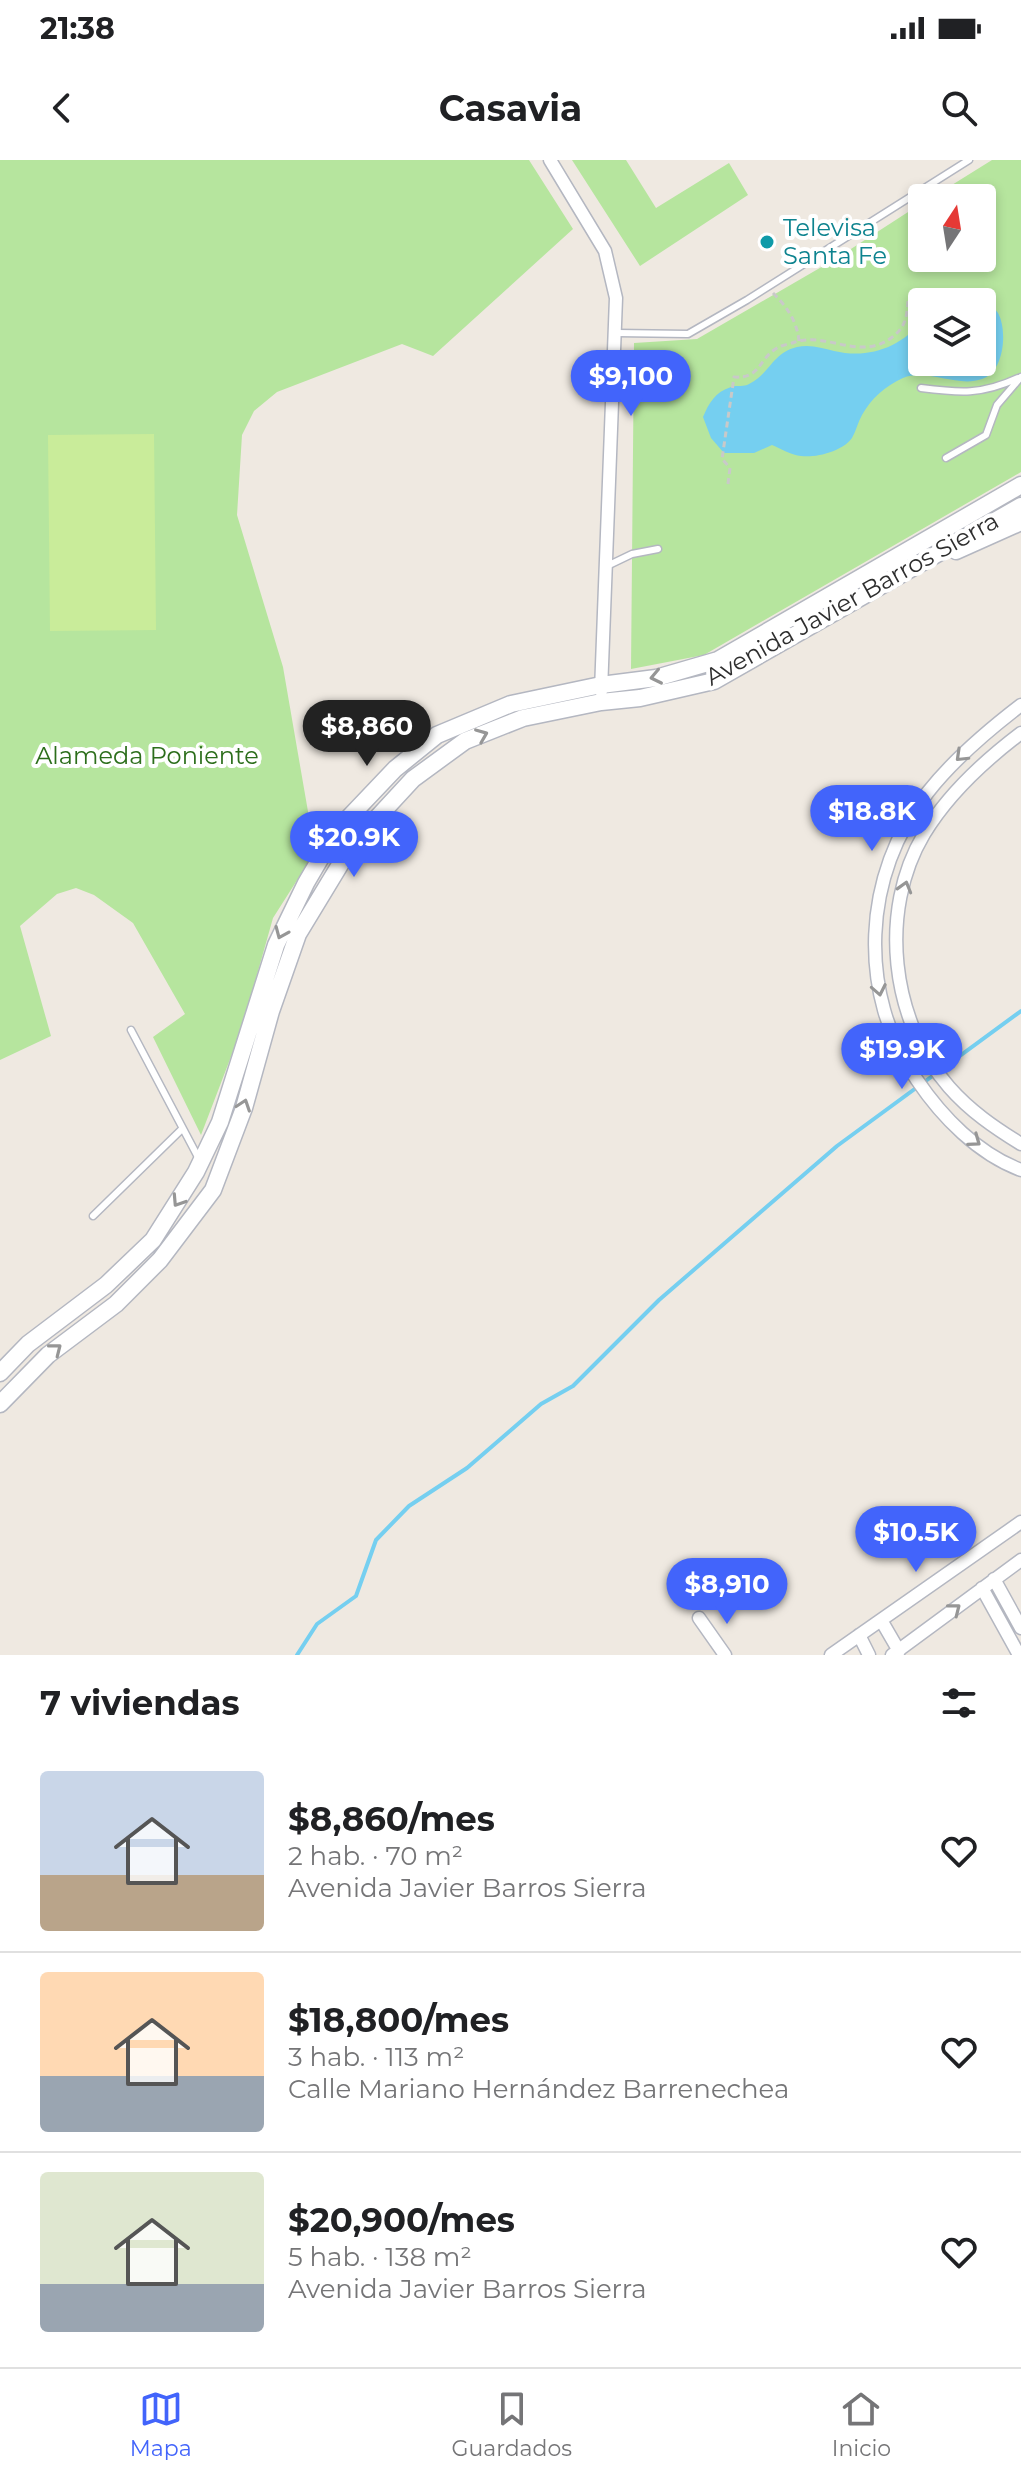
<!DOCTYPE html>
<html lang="es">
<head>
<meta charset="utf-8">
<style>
	:root { --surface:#fff; --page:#f2f2f2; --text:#202124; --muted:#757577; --line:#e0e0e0; --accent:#4264fb }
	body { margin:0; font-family:Montserrat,sans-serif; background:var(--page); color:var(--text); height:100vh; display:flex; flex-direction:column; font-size:30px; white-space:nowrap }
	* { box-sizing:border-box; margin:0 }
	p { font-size:26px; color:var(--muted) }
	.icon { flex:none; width:44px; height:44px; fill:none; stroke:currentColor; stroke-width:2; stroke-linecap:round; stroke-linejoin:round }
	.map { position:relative; height:1495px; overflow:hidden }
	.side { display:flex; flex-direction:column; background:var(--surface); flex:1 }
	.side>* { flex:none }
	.needle { width:52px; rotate:12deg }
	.buttons { position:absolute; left:908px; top:24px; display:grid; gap:16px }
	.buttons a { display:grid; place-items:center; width:88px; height:88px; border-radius:8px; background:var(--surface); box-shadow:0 4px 12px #0003; font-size:40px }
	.price { position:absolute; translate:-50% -68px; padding:0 18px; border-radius:28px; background:var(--accent); color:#fff; font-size:26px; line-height:52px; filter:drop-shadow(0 2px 4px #0008) }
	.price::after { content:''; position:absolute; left:50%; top:48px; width:24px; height:18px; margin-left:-12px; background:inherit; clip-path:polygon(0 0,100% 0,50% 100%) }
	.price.selected { background:#222; color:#fff }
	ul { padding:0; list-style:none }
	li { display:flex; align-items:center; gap:24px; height:200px; padding:0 40px }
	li+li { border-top:2px solid var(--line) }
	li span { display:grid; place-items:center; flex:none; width:224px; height:160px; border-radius:8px; color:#555 }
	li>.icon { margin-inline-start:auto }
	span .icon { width:96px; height:96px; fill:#fffc; stroke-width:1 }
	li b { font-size:34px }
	h2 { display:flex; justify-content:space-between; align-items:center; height:96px; padding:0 40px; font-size:34px }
	.status { display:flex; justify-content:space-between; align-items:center; height:56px; padding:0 40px; background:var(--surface); direction:ltr }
	.status svg { height:22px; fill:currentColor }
	header { display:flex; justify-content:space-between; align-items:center; height:104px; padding:0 40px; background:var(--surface); font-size:36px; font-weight:700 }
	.tab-bar { display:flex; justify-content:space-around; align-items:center; height:112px; border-top:2px solid var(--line); background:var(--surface); font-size:22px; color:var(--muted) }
	.tab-bar a { display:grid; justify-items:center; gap:4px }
	.tab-bar .selected { color:var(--accent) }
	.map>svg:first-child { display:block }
</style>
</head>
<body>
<div class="status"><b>21:38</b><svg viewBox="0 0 49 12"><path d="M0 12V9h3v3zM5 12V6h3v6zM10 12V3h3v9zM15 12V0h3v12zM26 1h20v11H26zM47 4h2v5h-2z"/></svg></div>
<header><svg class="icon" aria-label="back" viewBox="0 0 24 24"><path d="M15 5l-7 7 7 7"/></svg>Casavia<svg class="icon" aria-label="search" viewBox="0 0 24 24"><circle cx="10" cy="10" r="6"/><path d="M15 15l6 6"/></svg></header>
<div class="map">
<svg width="1021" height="1495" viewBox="0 0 1021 1495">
	<rect width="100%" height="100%" fill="#efe9e1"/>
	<path fill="#b6e59e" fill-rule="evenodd" d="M0 0H529L573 69 433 196 402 184 277 232 254 251 242 275 237 355 283 507 315 692 273 758 242 868 201 975 153 877 185 854 133 763 94 735 76 728 57 734 20 766 51 876 0 900Z
		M572 0H626L656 48 729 3 748 35 640 106Z
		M992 0H1021V312L704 495 631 509 634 183 697 179 837 98 922 43V98H982V38H931ZM922 142H982V202H922Z"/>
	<path fill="#c9ec9a" d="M154 274 156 470 50 471 48 275Z"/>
	<path fill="#75cff0" d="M961 134C975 137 990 140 998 153 1008 171 1004 212 982 219 957 228 927 208 903 218 885 226 871 239 862 255 858 262 856 271 852 278 843 291 817 298 801 296 792 295 781 289 772 285L754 293H724L711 278 703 257C709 243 715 232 731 227 737 225 744 227 749 224 769 215 772 193 797 187 810 184 822 188 834 191 868 199 900 188 922 161V202H982V142H937L939 138Z"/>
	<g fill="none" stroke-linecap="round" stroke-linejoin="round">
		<path stroke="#75cff0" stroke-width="4" d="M297 1495 317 1464 356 1436 376 1380 409 1346 467 1308 541 1244 573 1226 659 1140 837 986 1021 851"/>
		<defs>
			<path id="service" d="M617 173 688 174 747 140 969 0
				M921 228C960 233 981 235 1018 218
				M946 298 986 275 997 245 1021 217
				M607 406 632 394 658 389
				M131 870 199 999
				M93 1056 182 969"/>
			<path id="minor" d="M550 0 605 91 616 138 601 531
				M1021 545C987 571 954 599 928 632 862 714 857 834 917 920 942 957 978 994 1021 1010
				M1021 573C984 601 948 634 924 674 878 751 891 861 949 927 970 951 995 968 1021 984
				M994 1419 1021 1468
				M982 1428 1019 1495
				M699 1458 725 1495
				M881 1460 899 1491
				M859 1475 869 1495
				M831 1495 1021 1362
				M892 1495 1021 1400"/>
			<path id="tertiary" d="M956 391 1021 362
				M0 1213 28 1184 106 1125 153 1080 196 1012 220 962 276 785 306 723 337 670 395 609 437 575 511 544 601 525 656 518 718 500 1021 325
				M0 1244 48 1195 116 1144 160 1100 213 1030 244 948 271 851 298 774 352 685 413 619 465 581 523 558 601 542 640 538 714 521 1021 346"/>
		</defs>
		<use href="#service" stroke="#b4b7c1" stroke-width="9"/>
		<use href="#minor" stroke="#b4b7c1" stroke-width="15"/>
		<use href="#tertiary" stroke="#b4b7c1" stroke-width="19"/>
		<path stroke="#c9c9c9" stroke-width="3" stroke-dasharray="6 4" stroke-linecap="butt" d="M773 133C787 147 797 161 799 181
			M728 324 730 308 722 299 734 217C761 219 758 199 777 188 782 185 790 184 795 182 828 172 860 201 891 178 905 168 907 158 908 141"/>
		<use href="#service" stroke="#fff" stroke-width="6"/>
		<use href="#minor" stroke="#fff" stroke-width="12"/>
		<use href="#tertiary" stroke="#fff" stroke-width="16"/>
	</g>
	<defs><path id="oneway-chevron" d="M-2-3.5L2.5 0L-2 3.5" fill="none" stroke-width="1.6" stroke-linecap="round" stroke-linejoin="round" transform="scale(2)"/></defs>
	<g stroke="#969696">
		<use href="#oneway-chevron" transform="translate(656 517) rotate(168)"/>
		<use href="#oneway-chevron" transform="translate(482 575) rotate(-22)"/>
		<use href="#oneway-chevron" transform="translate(961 596) rotate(136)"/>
		<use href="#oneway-chevron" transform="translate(905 727) rotate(-74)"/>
		<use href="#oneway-chevron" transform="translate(281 773) rotate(113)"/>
		<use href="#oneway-chevron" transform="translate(879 830) rotate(79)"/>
		<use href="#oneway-chevron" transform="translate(244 945) rotate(-71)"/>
		<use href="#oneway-chevron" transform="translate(975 981) rotate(36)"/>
		<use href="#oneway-chevron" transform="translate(178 1041) rotate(123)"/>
		<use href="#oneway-chevron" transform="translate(56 1189) rotate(-38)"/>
		<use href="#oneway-chevron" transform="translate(955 1449) rotate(-38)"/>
	</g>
	<circle fill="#0f9aa8" stroke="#fff" stroke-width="3" cx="767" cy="82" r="8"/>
	<g text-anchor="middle" stroke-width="8" stroke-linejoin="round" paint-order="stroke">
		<g font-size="24" fill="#0d838f" stroke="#fff" text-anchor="start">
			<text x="783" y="76">Televisa<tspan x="783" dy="28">Santa Fe</tspan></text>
		</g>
		<g font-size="24" fill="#2e2e2e" stroke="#fff">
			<text transform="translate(852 439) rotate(-29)" y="8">Avenida Javier Barros Sierra</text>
		</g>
		<g font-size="24" fill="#2c6e1b" stroke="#fff">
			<text x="147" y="604">Alameda Poniente</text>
		</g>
	</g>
</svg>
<div class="buttons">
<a><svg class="needle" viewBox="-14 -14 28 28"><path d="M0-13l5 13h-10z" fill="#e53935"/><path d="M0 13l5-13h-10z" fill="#757577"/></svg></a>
<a><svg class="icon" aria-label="layers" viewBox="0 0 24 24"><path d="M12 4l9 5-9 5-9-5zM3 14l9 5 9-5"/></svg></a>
</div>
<b class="price" style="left:631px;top:258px">$9,100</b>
<b class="price selected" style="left:367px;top:608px">$8,860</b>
<b class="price" style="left:872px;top:693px">$18.8K</b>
<b class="price" style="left:354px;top:719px">$20.9K</b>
<b class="price" style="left:902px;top:931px">$19.9K</b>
<b class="price" style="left:916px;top:1414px">$10.5K</b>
<b class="price" style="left:727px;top:1466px">$8,910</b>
</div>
<section class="side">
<h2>7 viviendas<svg class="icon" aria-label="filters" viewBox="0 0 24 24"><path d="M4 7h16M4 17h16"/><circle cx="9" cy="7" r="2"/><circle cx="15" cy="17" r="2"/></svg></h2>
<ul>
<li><span style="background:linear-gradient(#c9d6e8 65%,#b9a48a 0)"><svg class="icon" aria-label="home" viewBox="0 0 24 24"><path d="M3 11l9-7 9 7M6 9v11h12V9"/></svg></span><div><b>$8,860/mes</b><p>2 hab. · 70 m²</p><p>Avenida Javier Barros Sierra</p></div><svg class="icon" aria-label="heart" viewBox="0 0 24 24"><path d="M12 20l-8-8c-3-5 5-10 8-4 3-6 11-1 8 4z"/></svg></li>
<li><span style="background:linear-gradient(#ffd9b3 65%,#9aa5b1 0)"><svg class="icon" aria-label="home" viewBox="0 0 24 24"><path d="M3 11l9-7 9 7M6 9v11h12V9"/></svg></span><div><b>$18,800/mes</b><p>3 hab. · 113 m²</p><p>Calle Mariano Hernández Barrenechea</p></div><svg class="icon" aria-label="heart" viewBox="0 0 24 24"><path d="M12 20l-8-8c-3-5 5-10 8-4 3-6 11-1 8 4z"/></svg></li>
<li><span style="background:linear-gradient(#dfe7d0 70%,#9aa5b1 0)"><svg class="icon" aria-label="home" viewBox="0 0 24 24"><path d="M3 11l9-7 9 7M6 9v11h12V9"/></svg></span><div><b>$20,900/mes</b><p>5 hab. · 138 m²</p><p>Avenida Javier Barros Sierra</p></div><svg class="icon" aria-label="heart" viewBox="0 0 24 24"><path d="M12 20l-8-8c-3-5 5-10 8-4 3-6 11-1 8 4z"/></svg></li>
</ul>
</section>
<nav class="tab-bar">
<a class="selected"><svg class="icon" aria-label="map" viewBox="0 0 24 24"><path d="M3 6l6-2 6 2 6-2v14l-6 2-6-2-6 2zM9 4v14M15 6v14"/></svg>Mapa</a>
<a><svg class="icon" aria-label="saved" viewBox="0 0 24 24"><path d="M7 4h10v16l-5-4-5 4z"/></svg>Guardados</a>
<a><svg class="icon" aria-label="home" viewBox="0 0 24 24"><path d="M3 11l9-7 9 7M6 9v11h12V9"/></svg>Inicio</a>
</nav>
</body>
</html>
